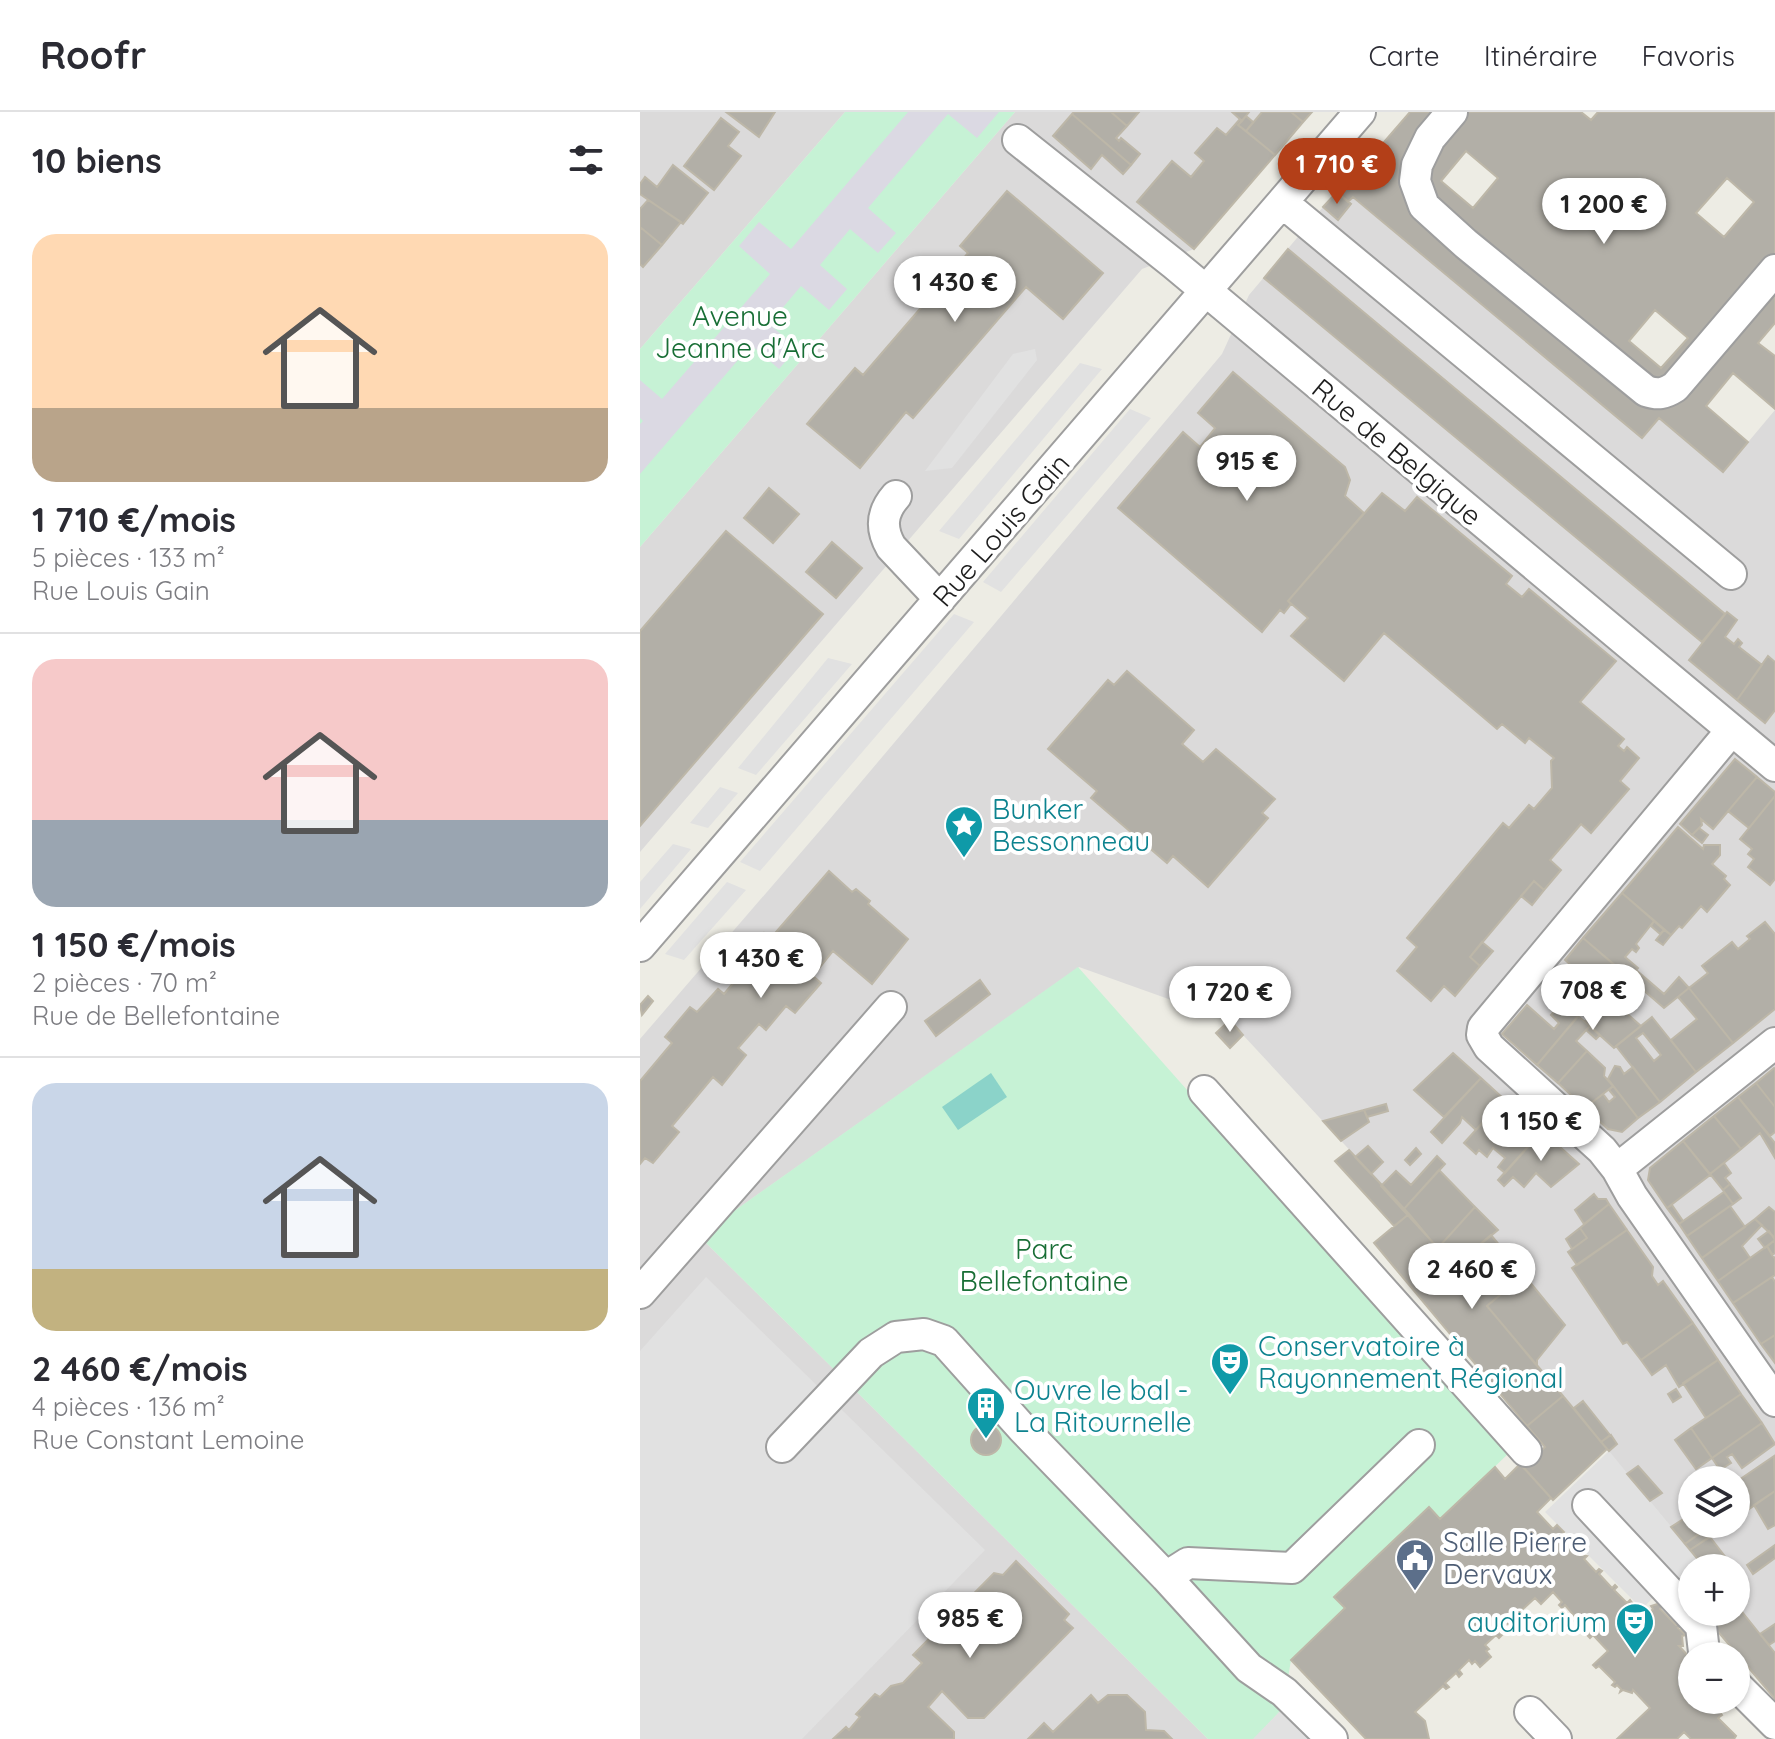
<!DOCTYPE html>
<html lang="fr">
<head>
<meta charset="utf-8">
<style>
	:root { --surface:#fff; --page:#f7f7f7; --text:#2b2b33; --muted:#7c7c81; --line:#e1e1e2; --accent:#b33f18 }
	body { margin:0; font-family:Quicksand,sans-serif; background:var(--page); color:var(--text); height:100vh; display:flex; flex-direction:column; font-size:30px; white-space:nowrap }
	* { box-sizing:border-box; margin:0 }
	p { font-size:26px; color:var(--muted) }
	.icon { flex:none; width:44px; height:44px; fill:none; stroke:currentColor; stroke-width:2; stroke-linecap:round; stroke-linejoin:round }
	.map { position:relative; flex:1; overflow:hidden }
	.drawer { display:flex; flex-direction:column; background:var(--surface); width:640px }
	.drawer>* { flex:none }
	.controls { position:absolute; left:1038px; top:1354px; display:grid; gap:16px }
	.controls a { display:grid; place-items:center; width:72px; height:72px; border-radius:50%; background:var(--surface); box-shadow:0 2px 6px #0004; font-size:40px }
	.price { position:absolute; translate:-50% -68px; padding:0 18px; border-radius:28px; background:#fff; color:#222; font-size:26px; line-height:52px; filter:drop-shadow(0 2px 4px #0008) }
	.price::after { content:''; position:absolute; left:50%; top:48px; width:24px; height:18px; margin-left:-12px; background:inherit; clip-path:polygon(0 0,100% 0,50% 100%) }
	.price.on { background:var(--accent); color:#fff }
	ul { padding:0; list-style:none }
	li { display:grid; align-content:center; gap:16px; height:424px; padding:0 32px }
	li+li { border-top:2px solid var(--line) }
	li span { display:grid; place-items:center; height:248px; border-radius:24px; color:#555 }
	li>.icon { margin-inline-start:auto }
	span .icon { width:144px; height:144px; fill:#fffc; stroke-width:1 }
	li b { font-size:34px }
	h2 { display:flex; justify-content:space-between; align-items:center; height:96px; padding:0 32px; font-size:34px }
	header { display:flex; align-items:center; gap:48px; box-sizing:border-box; height:112px; padding:0 40px; background:var(--surface); border-bottom:2px solid var(--line) }
	header strong { font-size:38px }
	nav { display:flex; gap:44px; margin-inline-start:auto; font-size:28px }
	main { display:flex; flex:1; min-height:0 }
	.map>svg:first-child { display:block }
</style>
</head>
<body>
<header>
<strong>Roofr</strong>
<nav><a>Carte</a><a>Itinéraire</a><a>Favoris</a></nav>
</header>
<main>
<section class="drawer">
<h2>10 biens<svg class="icon" aria-label="filters" viewBox="0 0 24 24"><path d="M4 7h16M4 17h16"/><circle cx="9" cy="7" r="2"/><circle cx="15" cy="17" r="2"/></svg></h2>
<ul>
<li><span style="background:linear-gradient(#ffd9b3 70%,#b9a48a 0)"><svg class="icon" aria-label="home" viewBox="0 0 24 24"><path d="M3 11l9-7 9 7M6 9v11h12V9"/></svg></span><div><b>1 710 €/mois</b><p>5 pièces · 133 m²</p><p>Rue Louis Gain</p></div></li>
<li><span style="background:linear-gradient(#f6c9c9 65%,#9aa5b1 0)"><svg class="icon" aria-label="home" viewBox="0 0 24 24"><path d="M3 11l9-7 9 7M6 9v11h12V9"/></svg></span><div><b>1 150 €/mois</b><p>2 pièces · 70 m²</p><p>Rue de Bellefontaine</p></div></li>
<li><span style="background:linear-gradient(#c9d6e8 75%,#c2b280 0)"><svg class="icon" aria-label="home" viewBox="0 0 24 24"><path d="M3 11l9-7 9 7M6 9v11h12V9"/></svg></span><div><b>2 460 €/mois</b><p>4 pièces · 136 m²</p><p>Rue Constant Lemoine</p></div></li>
</ul>
</section>
<div class="map">
<svg width="1135" height="1627" viewBox="0 0 1135 1627">
	<rect width="100%" height="100%" fill="#edece4"/>
	<path fill="#dbdada" fill-rule="evenodd" d="M0 0H205L0 237Z
		M375 0H672L554 137 502 157 0 740V435Z
		M713 85 1002 326 1019 306 1083 360 1135 298V1541L1096 1493V1456H1065L897 1254V1248L925 1213 851 1124 813 1155 769 1102 590 909 439 855 59 1124 568 1627H0V927L189 708 582 242 609 183 683 95 698 107ZM1052 1368H1096V1412H1052Z"/>
	<path fill="#c6f2d5" d="M205 0H375L0 435V237Z
		M438 855 869 1341 800 1407 789 1396 705 1496 651 1548 643 1596 614 1627H568L59 1124Z"/>
	<path fill="#8bd3c9" d="M351 961 367 985 318 1018 302 995Z"/>
	<path fill="#e1e1e1" d="M395 237 397 248 312 356 285 359 373 242Z
		M440 251 462 257 319 427 299 419Z
		M490 297 511 306 361 480 343 470Z
		M314 502 334 510 120 759 100 750Z
		M188 546 212 552 116 663 98 656Z
		M80 675 98 681 68 716 50 711Z
		M33 732 51 737 0 797V770Z
		M87 770 106 778 44 848 25 842Z
		M66 1165 345 1438 162 1627H0V1239Z
		M969 1339 1065 1456H1052V1483L1034 1464 1002 1497 905 1400Z
		M643 1596 674 1627H613Z"/>
	<path fill="#dbd9e3" d="M268 0H359L337 26 308 2 228 96 256 121 238 141 210 117 180 153 207 177 189 198 161 174 129 212 157 236 139 257 111 233 0 362V312L3 309 0 306V268L22 287 130 162 99 134 119 110 151 137Z"/>
	<path fill="#b2afa7" stroke="#bdb7a8" stroke-width="2" fill-rule="evenodd" d="M86 0H135L119 25Z
		M434 0H471L487 14 476 26 479 29 481 26 500 42 491 53 432 2Z
		M471 0H499L487 14Z
		M592 0H609L602 9Z
		M622 0H651L663 10 635 43 606 19Z
		M651 0H672L663 10Z
		M770 0H941L951 8 958 0H1135V211L1118 231 1135 244V297L1093 261 1066 294 1108 330 1083 360 1019 306 1002 326 713 85 708 90 699 82ZM826 39 858 66 833 96 801 69ZM1087 66 1114 90 1084 125 1056 101ZM1015 198 1048 226 1021 256 989 229Z
		M432 2 491 53 483 62 462 43 451 57 413 24Z
		M606 4 613 10 606 19 598 13Z
		M81 6 99 20 88 34 101 44 74 78 44 54Z
		M600 7 602 9 598 13 635 43 554 137 497 90 532 49 551 65 564 49 555 41 577 16 586 23Z
		M33 53 68 81 43 112 0 82V72L5 65 17 75Z
		M367 79 463 161 423 207 386 175 273 306 266 300 220 356 167 312 215 256 223 263 328 141 320 134Z
		M697 80 711 92 698 108 683 95Z
		M8 88 41 110 22 133 0 115V97Z
		M0 115 22 133 3 155 0 152Z
		M648 137 1085 502 1062 530 624 166Z
		M593 260 705 355 710 368 705 384 724 401 648 489 651 492 644 501 640 498 622 520 478 396 543 320 560 335 575 316 558 301Z
		M129 376 159 402 133 431 104 406Z
		M742 381 765 399 777 385 872 464 866 472 882 485 889 477 976 549 940 590 984 627 978 634 984 639 987 635 999 646 980 669 989 677 951 721 941 712 910 748 921 758 904 778 894 769 830 845 840 854 815 884 804 874 791 889 757 859 777 835 767 826 863 711 869 716 889 693 894 697 912 676 911 649 914 646 889 626 885 631 862 612 857 617 744 521 704 569 651 524 668 506 648 489Z
		M86 419 183 502 0 714V519Z
		M192 430 222 456 196 486 166 460Z
		M1087 500 1097 508 1085 525 1094 532 1098 527 1102 531 1099 535 1122 553 1097 588 1049 548Z
		M1128 544 1135 550V598L1125 611 1097 588Z
		M487 559 554 618 542 632 563 650 576 637 635 687 622 701 628 706 568 775 533 744 527 751 451 686 457 679 408 637 468 568 474 573Z
		M1095 647 1117 665 1073 717 1061 707 1062 713 1052 723 1040 712Z
		M1117 665 1135 680V684L1109 716 1088 699Z
		M1135 684V767L1130 773 1108 755 1114 747 1108 742 1112 737 1100 727Z
		M1038 715 1063 737 1064 733H1080V743L1072 752 1086 764 1084 767 1090 773 1067 800 1061 794 1042 816 1039 814 1031 823 982 781Z
		M1059 716 1068 723 1062 731 1052 723Z
		M189 759 212 780 216 777 230 789 228 792 268 827 232 872 193 839 173 864 181 871 155 901 146 894 126 918 119 912 98 936 106 943 82 973 73 965 32 1014 39 1020 13 1051 5 1046 0 1052V969L32 931 25 925 50 895 57 900 78 877 84 882 104 858 98 852 124 821 130 827Z
		M894 769 904 778 892 793 881 784Z
		M982 781 1014 809 996 832 999 836 996 840 992 837 985 845 998 856 996 858 1024 882 1039 865 1049 876 1024 896 943 826Z
		M1014 809 1024 818 1020 822 1011 814Z
		M1125 810 1135 822V897L1093 931 1049 876 1068 861 1062 854 1092 830 1098 837 1110 827 1107 824Z
		M1024 818 1031 823 1023 833 1016 828Z
		M943 826 982 859 977 865 972 860 957 876 925 848Z
		M842 830 853 839 840 854 830 845Z
		M340 868 350 882 296 924 285 909Z
		M1049 876 1093 931 1056 960 1031 928 1057 907 1038 885Z
		M8 884 13 889 2 903 0 893Z
		M967 884 1001 914 974 936 945 910Z
		M925 887 941 901 897 953 862 922 887 893 914 917 919 911 911 903Z
		M938 904 950 914 936 929 947 939 918 971 897 953Z
		M1012 905 1056 960 1020 990 976 934ZM1003 921 1021 943 1014 949 996 926Z
		M590 908 603 923 590 936 576 921Z
		M950 914 960 923 956 927 946 918Z
		M947 939 965 956 964 964 973 974 945 996 918 971Z
		M813 941 841 966 804 1005 774 978Z
		M975 954 980 955 984 962 993 955 1020 990 998 1006 968 967Z
		M1134 956 1135 957V995L1116 971Z
		M841 966 864 987 836 1018 822 1005 820 1011 802 1031 791 1020Z
		M1116 971 1135 995V1020L1130 1024 1098 985Z
		M973 974 998 1006 982 1020 968 1017 945 996 963 982 969 990 975 985 969 978Z
		M1098 985 1135 1031V1046L1120 1021 1101 1037 1074 1004Z
		M864 987 902 1019 865 1061 858 1055 865 1046 853 1036 847 1045 839 1038 836 1042 824 1031Z
		M746 992 748 999 727 1005 724 998Z
		M724 998 729 1010 701 1029 683 1009Z
		M1074 1004 1101 1037 1070 1062 1043 1029Z
		M902 1019 939 1052 911 1075 896 1061 884 1075 873 1065 864 1074 858 1068Z
		M1043 1029 1070 1063 1027 1096 1008 1068 1010 1056Z
		M728 1034 743 1050 731 1062 715 1045Z
		M776 1036 781 1042 770 1053 765 1048Z
		M709 1038 769 1102 754 1114 695 1049Z
		M797 1044 805 1052 763 1098 741 1074 756 1059 771 1073Z
		M1084 1051 1091 1061 1085 1066 1090 1072 1083 1078 1070 1062Z
		M799 1058 835 1095 798 1136 763 1098Z
		M1090 1072 1101 1086 1093 1092 1083 1078Z
		M1084 1080 1093 1092 1047 1124 1039 1112Z
		M954 1082 958 1087H966L969 1092 944 1112 935 1098Z
		M969 1092 987 1118 937 1153 928 1140 947 1126 940 1116Z
		M1032 1093 1043 1109 1039 1112 1027 1096Z
		M1090 1094 1105 1115 1062 1146 1047 1124Z
		M835 1095 858 1118 813 1155 798 1136Z
		M1129 1095 1135 1100V1126L1115 1107Z
		M769 1102 813 1155 851 1123 884 1163 847 1194 923 1284 887 1314 734 1131Z
		M1115 1107 1122 1113 1102 1134 1110 1146 1078 1169 1062 1146Z
		M940 1116 947 1126 932 1137 926 1127Z
		M987 1118 1013 1155 1012 1164 1018 1173 1023 1169 1053 1211 1001 1248 987 1230 983 1232 932 1156Z
		M1129 1119 1135 1128 1125 1136 1118 1127Z
		M1135 1128V1141L1132 1143 1127 1134Z
		M1127 1134 1135 1147V1163L1093 1191 1078 1169Z
		M884 1163 925 1213 897 1248V1254L847 1194Z
		M1132 1165 1135 1170V1223L1121 1232 1093 1191Z
		M1053 1211 1078 1248 1039 1275 1026 1253 1012 1263 1001 1248Z
		M1135 1223V1251L1121 1232Z
		M1078 1248 1101 1282 1066 1306 1043 1271Z
		M1036 1277 1041 1285 1033 1290 1028 1282Z
		M1101 1282 1122 1311 1072 1346 1051 1316Z
		M923 1284 967 1337 913 1388 884 1356 905 1335 887 1314Z
		M943 1289 970 1323 961 1330 934 1296Z
		M1122 1311 1135 1332 1102 1356 1092 1342 1087 1345 1091 1351 1080 1358 1072 1346Z
		M331 1328a15 15 0 1 1 30 0a15 15 0 1 1-30 0Z
		M1051 1316 1072 1346 1056 1357 1035 1328Z
		M971 1323 977 1332 969 1339 961 1330Z
		M1134 1344 1135 1379 1096 1406V1370Z
		M880 1352 911 1386 897 1400 913 1417 917 1413 924 1420 920 1424 937 1442 947 1444 944 1447 956 1460 959 1457 962 1459 959 1462 972 1476 975 1473 977 1475 974 1478 987 1491 990 1488 993 1492 990 1495 1003 1507 1013 1497 1011 1494 1020 1491 1023 1493 1020 1497 1036 1513 1039 1511 1042 1514 1038 1516 1046 1523 1042 1524 1043 1534H1039L1052 1548V1588H1070L1082 1603 1078 1606 1096 1624 1094 1627H1051L1044 1620 1037 1627H977L1010 1596 993 1578 992 1581 983 1578 980 1580 981 1577 977 1573 975 1575 972 1573 975 1570 959 1554 956 1556 953 1553 968 1539 953 1523 950 1526 947 1523 950 1520 940 1510 938 1513 934 1509 937 1507 925 1493 922 1496 919 1493 922 1490 913 1480 901 1492 895 1486 871 1508 874 1512 872 1514 868 1511 859 1520 862 1523 859 1526 856 1523 845 1533 849 1537 846 1539 851 1545 840 1555 835 1549 832 1552 829 1548 819 1558 822 1562 819 1565 816 1561 805 1571 809 1575 806 1577 803 1574 775 1600 785 1609 789 1627H726L651 1548 705 1496 694 1485 789 1395 800 1407 855 1355 865 1367Z
		M998 1354 1022 1381 1010 1389 987 1362Z
		M1135 1379V1413L1128 1417 1114 1393Z
		M1045 1406 1059 1422 1045 1432 1031 1415Z
		M1067 1416 1072 1423 1050 1438 1045 1432Z
		M1070 1425 1087 1447 1075 1456H1065L1050 1438Z
		M1135 1433V1446L1113 1462 1107 1453Z
		M376 1449 429 1502 424 1508 433 1516 344 1606H328L302 1579 288 1595 314 1620V1627H193L206 1615 209 1618 220 1605 216 1602 235 1582 240 1585 251 1574 263 1571 282 1551 273 1543 354 1461 363 1463Z
		M1099 1496 1135 1541V1587L1075 1516Z
		M1135 1512V1529L1129 1533 1120 1522Z
		M451 1583 458 1591 468 1583H487L505 1600 506 1618 524 1619 532 1627H388L404 1611 413 1620Z"/>
	<g fill="none" stroke-linecap="round" stroke-linejoin="round">
		<defs>
			<path id="minor" d="M812 0 790 26 777 53 775 69 784 94 826 132 1006 279C1018 283 1024 282 1035 275L1135 158
				M378 28 534 152 1135 654
				M643 91 1091 462
				M256 384C242 400 240 416 251 435L300 487
				M0 834 720 0
				M1135 931 977 1057 992 1084 1135 1289
				M564 979 886 1339
				M977 1057 962 1038 849 935 842 923 843 916 1091 619
				M0 1181 251 895
				M142 1335 231 1241 256 1225 284 1222 304 1229 382 1316 526 1465 609 1556 644 1580 692 1627
				M948 1393 1061 1514 1064 1540 1068 1544
				M526 1465 548 1451 652 1456 779 1333
				M1096 1573 1135 1612
				M890 1600 916 1627"/>
		</defs>
		<use href="#minor" stroke="#9e9e9e" stroke-width="34"/>
		<use href="#minor" stroke="#fff" stroke-width="30"/>
	</g>
	<defs>
		<symbol id="sight-pin" viewBox="-11 -11 22 30"><path d="M0 17L-7.5 6A9.5 9.5 0 1 1 7.5 6Z" fill="#0f9aa8" stroke="#fff"/><path d="M0-6L1.8-2.2L6-1.7L2.9 1.2L3.7 5.4L0 3.3L-3.7 5.4L-2.9 1.2L-6-1.7L-1.8-2.2Z" fill="#fff"/></symbol>
		<symbol id="theatre-pin" viewBox="-11 -11 22 30"><path d="M0 17L-7.5 6A9.5 9.5 0 1 1 7.5 6Z" fill="#0f9aa8" stroke="#fff"/><path d="M-5-5.5Q0-4 5-5.5V0Q5 5 0 6Q-5 5-5 0ZM-3.3-2.5H-1v1.5H-3.3ZM1-2.5H3.3v1.5H1ZM-2.8 1Q0 5.5 2.8 1Z" fill="#fff"/></symbol>
		<symbol id="building-pin" viewBox="-11 -11 22 30"><path d="M0 17L-7.5 6A9.5 9.5 0 1 1 7.5 6Z" fill="#0f9aa8" stroke="#fff"/><path d="M-4-6H4V6H1V3H-1V6H-4ZM-2.5-4.3h1.7v1.8h-1.7ZM.8-4.3h1.7v1.8H.8ZM-2.5-1h1.7V.8h-1.7ZM.8-1h1.7V.8H.8Z" fill="#fff"/></symbol>
		<symbol id="civic-pin" viewBox="-11 -11 22 30"><path d="M0 17L-7.5 6A9.5 9.5 0 1 1 7.5 6Z" fill="#5c6f8a" stroke="#fff"/><path d="M-.6-6.5H3V-4.5H.6V-3L4-1V1h2V6H-6V1h2V-1L-.6-3ZM-1.2 2.5V6h2.4V2.5Z" fill="#fff"/></symbol>
	</defs>
	<g fill-rule="evenodd">
		<use href="#sight-pin" x="302" y="691" width="44" height="60"/>
		<use href="#theatre-pin" x="568" y="1228" width="44" height="60"/>
		<use href="#building-pin" x="324" y="1272" width="44" height="60"/>
		<use href="#civic-pin" x="753" y="1424" width="44" height="60"/>
		<use href="#theatre-pin" x="973" y="1488" width="44" height="60"/>
	</g>
	<g text-anchor="middle" stroke-width="8" stroke-linejoin="round" paint-order="stroke">
		<g font-size="28" fill="#186e35" stroke="#fff">
			<text x="100" y="214">Avenue<tspan x="100" dy="32">Jeanne d'Arc</tspan></text>
			<text x="404" y="1147">Parc<tspan x="404" dy="32">Bellefontaine</tspan></text>
		</g>
		<g font-size="28" fill="#1d1d1d" stroke="#fff">
			<text transform="translate(757 340) rotate(40)" y="10">Rue de Belgique</text>
			<text transform="translate(361 418) rotate(-49)" y="10">Rue Louis Gain</text>
		</g>
		<g font-size="28" fill="#0d838f" stroke="#fff" text-anchor="start">
			<text x="352" y="707">Bunker<tspan x="352" dy="32">Bessonneau</tspan></text>
			<text x="618" y="1244">Conservatoire à<tspan x="618" dy="32">Rayonnement Régional</tspan></text>
			<text x="374" y="1288">Ouvre le bal -<tspan x="374" dy="32">La Ritournelle</tspan></text>
			<text x="967" y="1520" text-anchor="end">auditorium</text>
		</g>
		<g font-size="28" fill="#4e5e75" stroke="#fff" text-anchor="start">
			<text x="803" y="1440">Salle Pierre<tspan x="803" dy="32">Dervaux</tspan></text>
		</g>
	</g>
</svg>
<div class="controls">
<a><svg class="icon" aria-label="layers" viewBox="0 0 24 24"><path d="M12 4l9 5-9 5-9-5zM3 14l9 5 9-5"/></svg></a>
<a>+</a>
<a>−</a>
</div>
<b class="price on" style="left:697px;top:94px">1 710 €</b>
<b class="price" style="left:964px;top:134px">1 200 €</b>
<b class="price" style="left:315px;top:212px">1 430 €</b>
<b class="price" style="left:607px;top:391px">915 €</b>
<b class="price" style="left:121px;top:888px">1 430 €</b>
<b class="price" style="left:953px;top:920px">708 €</b>
<b class="price" style="left:590px;top:922px">1 720 €</b>
<b class="price" style="left:901px;top:1051px">1 150 €</b>
<b class="price" style="left:832px;top:1199px">2 460 €</b>
<b class="price" style="left:330px;top:1548px">985 €</b>
</div>
</main>
</body>
</html>
